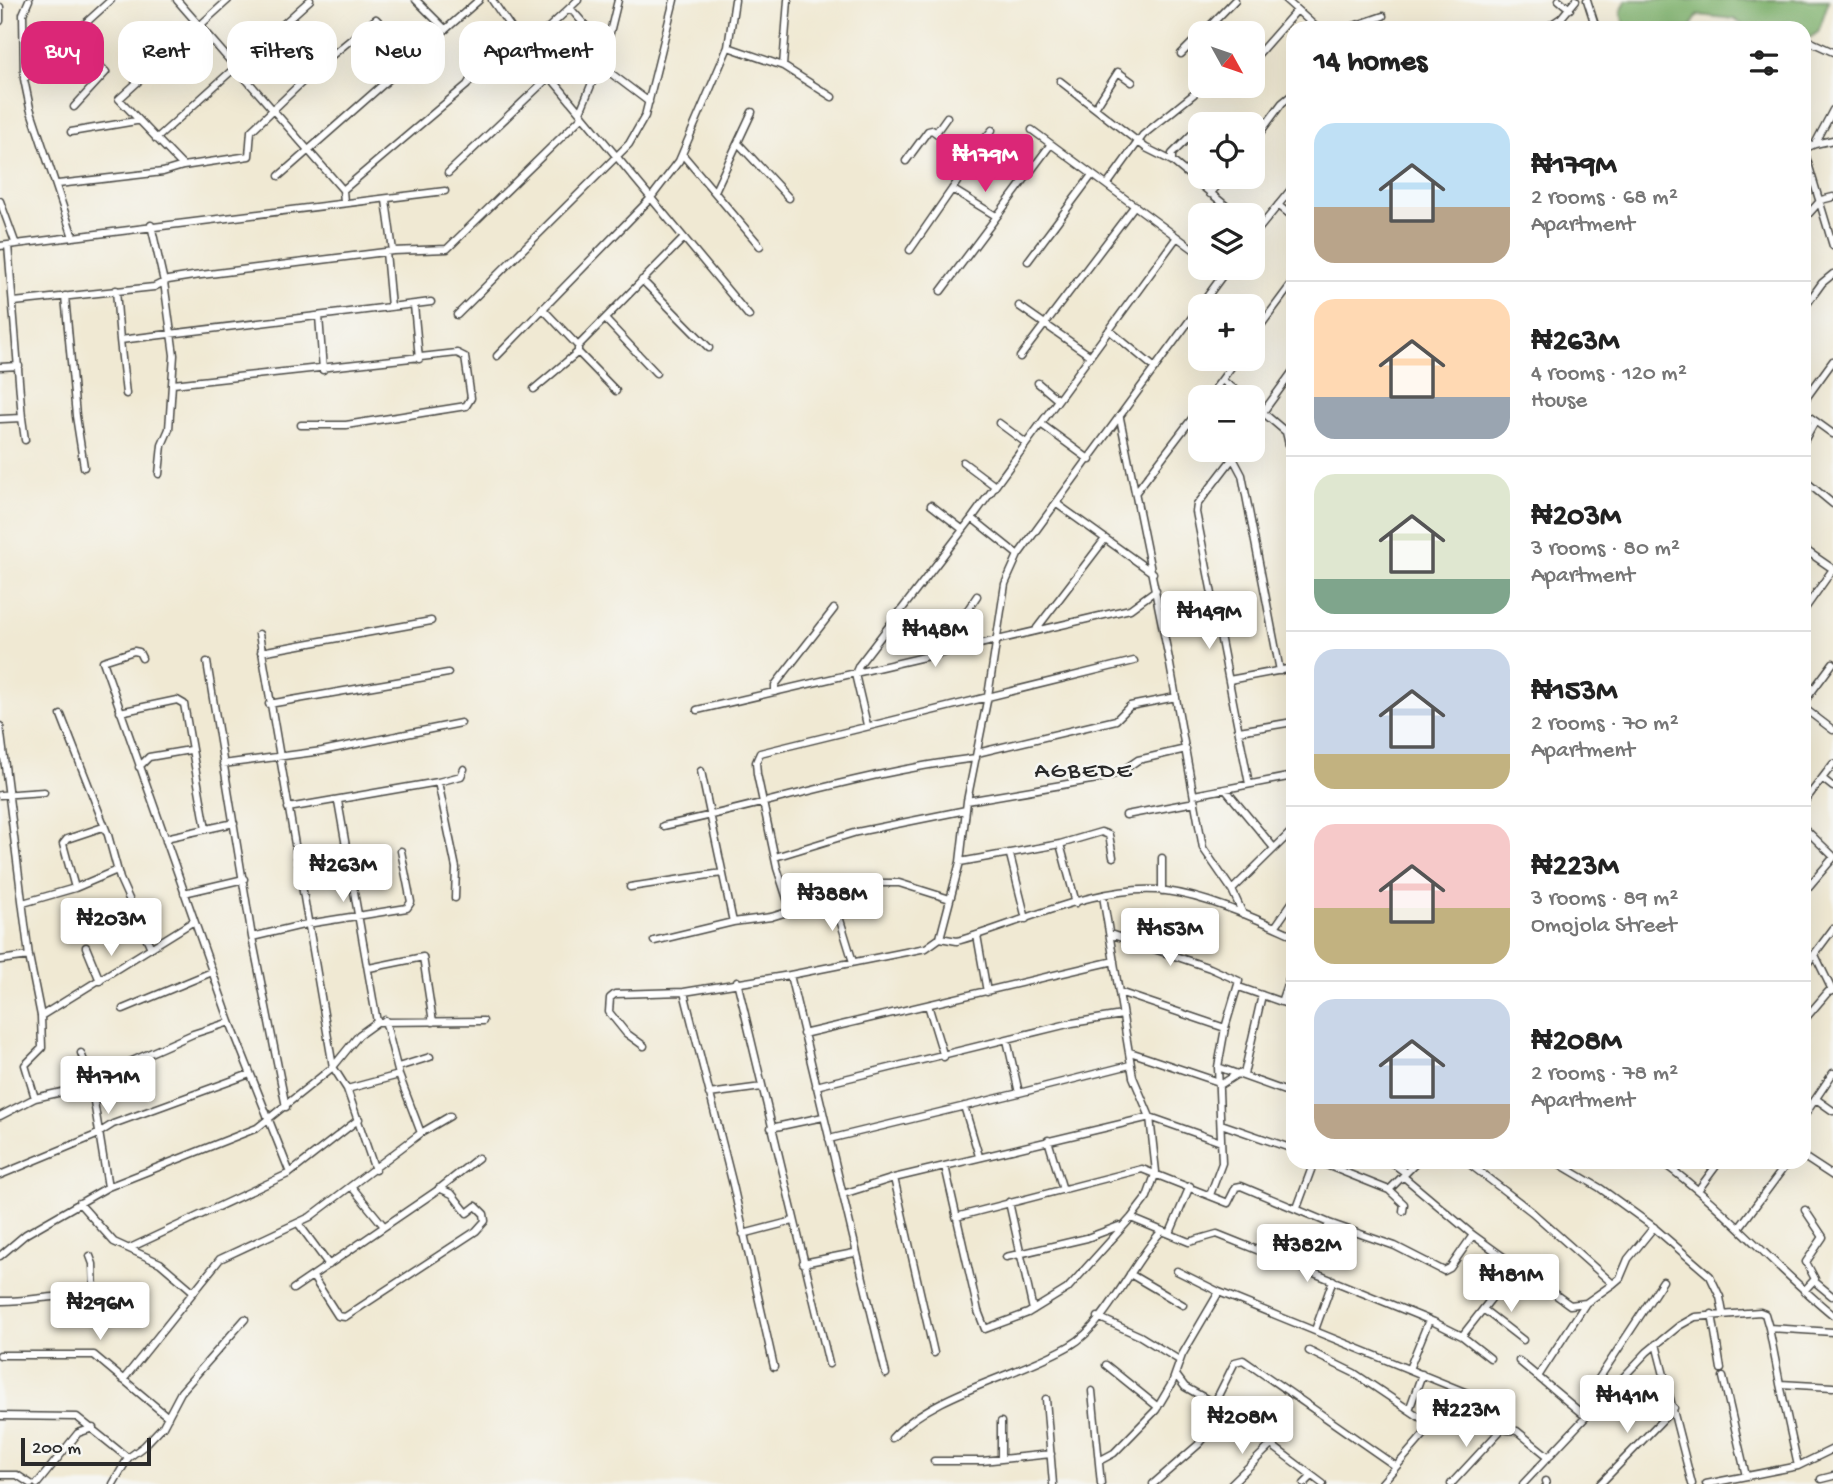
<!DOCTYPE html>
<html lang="en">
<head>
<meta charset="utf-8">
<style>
	:root { --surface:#fff; --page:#f2f2f2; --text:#222; --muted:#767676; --line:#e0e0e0; --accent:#db2777 }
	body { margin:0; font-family:"Gochi Hand",sans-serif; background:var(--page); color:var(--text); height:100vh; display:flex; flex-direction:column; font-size:26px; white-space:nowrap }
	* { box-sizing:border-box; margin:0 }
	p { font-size:23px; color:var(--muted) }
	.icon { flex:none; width:38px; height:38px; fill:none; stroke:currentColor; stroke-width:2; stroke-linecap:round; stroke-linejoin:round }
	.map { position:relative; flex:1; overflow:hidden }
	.side { position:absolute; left:1286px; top:21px; width:525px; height:1148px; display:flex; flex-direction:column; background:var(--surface); border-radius:21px; box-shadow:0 7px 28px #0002 }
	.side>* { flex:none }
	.guide { position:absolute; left:21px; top:21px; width:665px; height:63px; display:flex; gap:14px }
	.needle { width:46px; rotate:130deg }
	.buttons { position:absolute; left:1188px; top:21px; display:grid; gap:14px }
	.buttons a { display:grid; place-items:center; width:77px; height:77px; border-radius:14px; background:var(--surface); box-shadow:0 7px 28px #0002; font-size:35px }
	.scale { position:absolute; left:21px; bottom:18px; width:130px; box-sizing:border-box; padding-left:7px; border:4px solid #2b2b2b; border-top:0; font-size:19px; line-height:24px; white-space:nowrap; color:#2b2b2b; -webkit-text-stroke:5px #f6f6f2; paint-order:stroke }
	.price { position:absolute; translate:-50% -60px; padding:0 16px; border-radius:7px; background:#fff; color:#222; font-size:23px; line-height:46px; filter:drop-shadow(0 2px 4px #0008) }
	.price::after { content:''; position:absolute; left:50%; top:42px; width:21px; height:16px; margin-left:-10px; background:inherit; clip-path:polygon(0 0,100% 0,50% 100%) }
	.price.active { background:var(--accent); color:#fff }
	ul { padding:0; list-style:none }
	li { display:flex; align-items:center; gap:21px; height:175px; padding:0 28px }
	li+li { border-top:2px solid var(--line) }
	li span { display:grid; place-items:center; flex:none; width:196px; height:140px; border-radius:21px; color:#555 }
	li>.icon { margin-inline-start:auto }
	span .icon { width:84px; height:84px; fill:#fffc; stroke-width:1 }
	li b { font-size:30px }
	h2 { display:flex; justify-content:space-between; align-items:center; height:84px; padding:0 28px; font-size:30px }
	.pill { padding:0 24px; border-radius:21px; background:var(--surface); box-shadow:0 7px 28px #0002; font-size:24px; line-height:63px }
	.pill.active { background:var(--accent); color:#fff }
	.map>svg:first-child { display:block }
</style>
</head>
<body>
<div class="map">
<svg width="1833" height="1484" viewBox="0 0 1833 1484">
	<rect width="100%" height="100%" fill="#f6f6f2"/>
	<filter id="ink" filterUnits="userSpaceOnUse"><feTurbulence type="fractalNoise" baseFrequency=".0143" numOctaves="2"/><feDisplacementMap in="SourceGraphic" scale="14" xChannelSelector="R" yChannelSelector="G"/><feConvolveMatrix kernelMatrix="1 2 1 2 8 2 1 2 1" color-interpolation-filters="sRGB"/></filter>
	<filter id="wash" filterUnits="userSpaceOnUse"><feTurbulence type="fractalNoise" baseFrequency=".00686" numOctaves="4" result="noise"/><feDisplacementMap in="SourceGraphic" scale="28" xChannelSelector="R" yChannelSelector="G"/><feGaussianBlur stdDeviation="1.57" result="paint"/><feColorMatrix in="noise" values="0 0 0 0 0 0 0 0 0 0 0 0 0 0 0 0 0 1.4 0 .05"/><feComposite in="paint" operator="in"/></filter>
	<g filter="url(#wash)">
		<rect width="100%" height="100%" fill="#f0e9d3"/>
		<path fill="#7db06b" stroke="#546e4b" stroke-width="2" d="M1626 0H1829L1818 32 1804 42V28H1747L1734 19 1698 15 1690 28H1624L1621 12Z"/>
	</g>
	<g filter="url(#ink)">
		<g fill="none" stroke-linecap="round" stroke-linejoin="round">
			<defs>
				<path id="minor" d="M29 0 23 14 24 79 30 108 73 237
					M177 0 343 190 344 202
					M228 0 119 99 183 166 249 156 251 131 319 66 376 19 413 57
					M416 0 445 29
					M492 0 518 38 749 316
					M1286 0 1317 28
					M1559 0 1570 9
					M1587 0 1596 28
					M0 7V21
					M570 8 606 49
					M1348 28 1383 16
					M1546 28 1561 18 1576 0
					M1203 33 1235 0
					M72 36 106 72 74 107
					M1807 40 1833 52
					M728 47 783 66 832 97
					M527 48 578 0
					M1181 54 1200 35
					M1253 60 1297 10
					M600 65 649 102
					M783 66 788 0
					M24 79 111 0
					M1060 81 1146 148 1172 161
					M1095 108 1118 72 1132 82
					M580 112 606 49 618 0
					M1032 130 1200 254
					M937 131 947 117
					M71 132 136 121
					M1193 133 1172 154V161L1237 215
					M156 139 310 0
					M1253 142 1282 103 1293 94
					M738 143 789 198
					M1815 144 1833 140
					M1804 149 1815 144 1833 110
					M1804 150 1833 246
					M683 155 760 246
					M969 158 992 130
					M906 161 928 131 932 130 969 158 957 182 910 250
					M448 173 550 76
					M279 176 479 0
					M58 184 163 172 183 166
					M1107 185 1143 135 1194 94
					M952 189 996 216
					M343 190 467 85 476 70 518 38
					M715 191 752 112
					M1210 194 1225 177
					M386 200 393 251
					M0 201 15 242
					M1278 205 1293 217
					M1804 219 1821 200 1833 197
					M151 225 164 282 174 355 169 429 162 445 159 474
					M1253 236 1293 187
					M0 246 445 191
					M386 252 391 307
					M1028 261 1092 175
					M642 280 709 348
					M116 290 120 340
					M941 291 1051 144
					M65 296 76 416 84 467
					M14 302 154 287 168 280 193 276 393 251 447 249 583 116
					M414 305 419 359
					M1019 306 1089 355
					M542 308 578 346
					M1804 308 1822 283 1833 274
					M457 315 629 144 645 116 674 0
					M319 316 323 370
					M605 319 656 373
					M1109 330 1155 368
					M1253 336 1293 282
					M578 352 616 391
					M497 356 650 199 679 161 728 47 735 0
					M1020 357 1135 205
					M0 367 19 366
					M1222 380 1245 397
					M1038 383 1058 400
					M173 384 457 353 465 357 471 398 466 406 346 425H301
					M534 389 578 352V346L684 238
					M126 394 120 340 431 302
					M1209 397 1237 359
					M1804 401 1833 361
					M1253 404 1286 432 1293 462
					M1804 413 1833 434
					M22 418 25 440
					M1120 418 1169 659 1203 848 1232 890 1243 914
					M0 419 22 418 8 245
					M999 423 1026 443
					M1041 424 1090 460
					M1190 424 1200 432
					M1253 426 1293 371
					M1804 441 1815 421
					M1222 450 1233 458 1242 475 1280 671
					M1233 458 1197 505 1196 512 1249 784
					M963 462 995 486
					M1804 480 1833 504
					M1136 492 1200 408
					M1057 504 1153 573
					M931 505 962 529
					M972 518 1018 555
					M1804 549 1833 569
					M1804 610 1833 569
					M1037 628 1105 539
					M259 634 333 1067 347 1089 375 1170
					M261 652 431 621
					M938 654 977 596
					M142 658 139 652 134 651 103 661 230 1022 290 1173
					M207 662 252 937 286 1107
					M1229 680 1293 668
					M775 692V685L834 609
					M1804 702 1833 663
					M269 704 448 673
					M1804 708 1833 730
					M697 710 1130 609 1156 590
					M120 712 177 700 184 704 206 829
					M61 715 108 835 120 879 151 948
					M867 725 855 674 859 665 972 518 1177 237
					M0 726 29 956 41 1016 42 1048 25 1065 35 1098
					M1239 731 1293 722
					M977 753 1116 720 1130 706 1176 697
					M223 764 322 751 461 723
					M139 767 149 757 190 750
					M701 771 733 922
					M1823 779 1833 787
					M438 782 456 868 455 898
					M1225 789 1274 848
					M0 795 44 792
					M1194 795 1293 776
					M338 801 377 1022
					M967 801 1097 779 1119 773 1138 760 1186 749
					M1804 802 1833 764
					M288 808 438 782 461 776 464 769
					M1126 815 1195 802
					M663 826C768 804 869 771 976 758
					M1804 828 1833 856
					M166 841 170 837 234 823
					M1060 844 1076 903
					M1010 855 1026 919
					M775 857 857 832 966 810
					M1162 858V891
					M960 862 1060 844 1101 832 1109 835 1113 857
					M630 887 722 873
					M75 888 63 844 67 839 103 827
					M1232 890 1293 830
					M1804 892 1833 858
					M184 893 244 879
					M833 897 853 962
					M23 903 75 888 117 870
					M791 911 777 868 757 774 756 762 760 753 1134 661
					M1275 927 1293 901
					M1110 934 1210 968 1239 981 1225 1028 1119 992
					M977 935 987 992
					M252 937 307 924 407 908 411 902 401 851
					M940 938 957 941C1019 924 1102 882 1166 891 1209 897 1254 918 1293 935
					M654 941 733 922 771 917 882 883H899L950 899
					M86 947 100 981
					M1815 955 1832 990
					M0 960 29 956
					M369 968 423 957 433 1022
					M1804 968 1833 929
					M790 975 886 1374
					M737 981 829 1364
					M1239 987 1293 1006
					M684 992 733 1185 774 1367
					M1281 1002 1293 967
					M928 1005 944 1057
					M123 1009 212 972
					M41 1016 194 921
					M385 1020 399 1075 421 1133
					M1804 1020 1828 992 1833 991
					M803 1034 1114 961
					M1007 1040 1019 1093 1130 1065
					M644 1046 626 1033 609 1012 610 998 615 994 684 992 790 975 926 948 940 938 960 862 967 801 988 696 1005 584 1018 555 1228 268
					M1130 1052 1219 1082
					M81 1053 90 1077 108 1187
					M398 1067 430 1057
					M1218 1067 1293 1094
					M1244 1074 1262 995
					M1220 1085 1239 1073
					M816 1086 1072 1023 1122 1015
					M347 1089 399 1075
					M709 1094 762 1087
					M1816 1099 1833 1111
					M964 1106 979 1156
					M0 1116 35 1098 62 1092 193 1034 230 1022
					M1804 1116 1833 1073
					M1221 1124 1293 1149
					M771 1128 823 1117
					M829 1139 1019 1093
					M1048 1140 1063 1190
					M1804 1157 1833 1176
					M1319 1162 1389 1190 1404 1204 1403 1211
					M1391 1162 1406 1173
					M1467 1162 1532 1212 1613 1284 1620 1278 1628 1259 1654 1227
					M1556 1162 1600 1188 1651 1225 1710 1276 1720 1297 1723 1313
					M1662 1162C1724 1207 1773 1266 1833 1315
					M945 1166 978 1311 985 1329 1028 1313 1067 1289 1131 1218 1147 1197 1156 1172 1150 1117 1133 1077 1103 896
					M0 1175 94 1136 113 1124 250 1074
					M1404 1177 1473 1235 1570 1305 1586 1303 1613 1284
					M894 1178 1150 1117 1221 1142
					M351 1186 383 1225
					M1699 1189 1719 1162
					M1389 1190 1417 1162
					M843 1194 894 1178 934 1353
					M1210 1195 1222 1163 1218 1067 1225 1028
					M1009 1202 1033 1310
					M79 1203 114 1242 160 1263 194 1292
					M1297 1208 1314 1162
					M956 1217 1142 1169 1228 1203 1236 1187 1241 1186 1329 1223 1395 1246 1444 1271 1450 1268 1473 1235
					M1131 1218 1189 1242 1217 1234 1287 1262 1434 1322 1462 1336 1490 1358
					M298 1223 329 1265
					M1739 1228 1788 1162
					M1170 1233 1190 1186
					M743 1234 793 1221
					M130 1248 290 1173 359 1119
					M0 1256 26 1234 108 1187 257 1128 333 1067 359 1035 377 1022 483 1021
					M90 1256 93 1264 94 1295
					M1006 1257 1087 1238 1119 1226
					M803 1263 854 1253
					M1177 1271 1219 1292 1499 1406
					M1311 1271 1329 1223
					M1130 1274 1183 1305
					M313 1277 338 1316 345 1317 476 1231 485 1221 484 1214 476 1206 467 1213 452 1194 439 1188
					M1814 1281 1832 1296
					M293 1289 435 1192 478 1158
					M1804 1291 1815 1279 1806 1262 1823 1237 1805 1210
					M0 1301C41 1302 89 1284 124 1309
					M1483 1309 1523 1340
					M1712 1314 1721 1369
					M1098 1317 1140 1336 1179 1360
					M1769 1328 1780 1384 1833 1387
					M1315 1330 1333 1280
					M1462 1336 1516 1267
					M1656 1344 1692 1484
					M1309 1351 1354 1373 1424 1420 1517 1431 1549 1457
					M0 1355H94L168 1417
					M1519 1361 1586 1417
					M1106 1365 1158 1407
					M1409 1369 1429 1320
					M1176 1375 1185 1387 1221 1407 1323 1484
					M1539 1375 1586 1303
					M1723 1377 1746 1476
					M123 1380 220 1259 310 1217 421 1133 450 1116
					M1780 1384 1798 1466
					M1092 1391 1101 1484
					M1046 1399 1053 1484
					M1606 1399 1594 1390V1386L1663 1281
					M1215 1402 1235 1362 1243 1360 1394 1465
					M1409 1410 1422 1374
					M0 1416 77 1417 128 1458
					M892 1438C934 1392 1017 1377 1071 1345 1105 1326 1133 1262 1160 1233
					M1001 1459V1422
					M934 1461H982L1051 1454
					M1099 1461 1114 1453 1156 1410 1172 1383 1182 1355 1219 1292
					M0 1475H17L31 1484
					M1821 1479 1833 1476
					M1545 1481 1546 1484
					M37 1484 78 1433 93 1428
					M113 1484 128 1458 144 1446 163 1426 181 1392 245 1319
					M1153 1484 1199 1444 1227 1411
					M1231 1484 1270 1446
					M1304 1484 1312 1476
					M1381 1484 1434 1423
					M1451 1484 1500 1431
					M1523 1484 1647 1352 1679 1326 1695 1317 1760 1312 1765 1314 1769 1328 1833 1332
					M1600 1484 1674 1408
					M1706 1484 1798 1466 1833 1449"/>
			</defs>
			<use href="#minor" stroke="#494844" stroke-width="9"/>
			<use href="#minor" stroke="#fff" stroke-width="6"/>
		</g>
	</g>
	<g text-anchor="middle" stroke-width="5" stroke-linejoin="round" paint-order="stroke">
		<g font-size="24" letter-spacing="2" fill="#2b2b2b" stroke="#f6f6f2">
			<text x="1084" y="777">AGBEDE</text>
		</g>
	</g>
</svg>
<div class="buttons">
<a><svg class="needle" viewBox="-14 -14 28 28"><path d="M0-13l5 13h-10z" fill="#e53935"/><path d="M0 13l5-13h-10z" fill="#767676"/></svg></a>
<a><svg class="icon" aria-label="locate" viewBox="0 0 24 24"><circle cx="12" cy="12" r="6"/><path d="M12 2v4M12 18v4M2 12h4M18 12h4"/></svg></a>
<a><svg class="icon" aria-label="layers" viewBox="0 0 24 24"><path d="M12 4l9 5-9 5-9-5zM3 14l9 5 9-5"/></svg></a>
<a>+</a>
<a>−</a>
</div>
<div class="scale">200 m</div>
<b class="price active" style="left:985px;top:194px">₦179M</b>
<b class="price" style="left:1209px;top:651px">₦149M</b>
<b class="price" style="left:935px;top:669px">₦148M</b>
<b class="price" style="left:343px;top:904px">₦263M</b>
<b class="price" style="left:832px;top:933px">₦388M</b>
<b class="price" style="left:111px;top:958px">₦203M</b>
<b class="price" style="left:1170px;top:968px">₦153M</b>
<b class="price" style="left:108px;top:1116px">₦171M</b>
<b class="price" style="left:1307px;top:1284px">₦382M</b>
<b class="price" style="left:1511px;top:1314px">₦181M</b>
<b class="price" style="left:100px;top:1342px">₦296M</b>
<b class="price" style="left:1627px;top:1435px">₦141M</b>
<b class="price" style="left:1466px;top:1449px">₦223M</b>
<b class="price" style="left:1242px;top:1456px">₦208M</b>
<div class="guide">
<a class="pill active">Buy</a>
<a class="pill">Rent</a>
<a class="pill">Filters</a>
<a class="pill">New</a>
<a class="pill">Apartment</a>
</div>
<section class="side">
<h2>14 homes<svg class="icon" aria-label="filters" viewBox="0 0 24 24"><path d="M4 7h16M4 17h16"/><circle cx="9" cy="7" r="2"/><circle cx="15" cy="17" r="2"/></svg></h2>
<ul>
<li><span style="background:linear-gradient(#bfe0f5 60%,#b9a48a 0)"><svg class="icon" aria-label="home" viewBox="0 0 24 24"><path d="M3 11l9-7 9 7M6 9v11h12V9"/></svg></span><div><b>₦179M</b><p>2 rooms · 68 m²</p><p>Apartment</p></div></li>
<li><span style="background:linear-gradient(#ffd9b3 70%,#9aa5b1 0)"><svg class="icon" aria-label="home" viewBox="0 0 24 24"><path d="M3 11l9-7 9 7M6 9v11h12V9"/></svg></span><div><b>₦263M</b><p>4 rooms · 120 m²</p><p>House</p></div></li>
<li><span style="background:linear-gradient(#dfe7d0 75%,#7fa58c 0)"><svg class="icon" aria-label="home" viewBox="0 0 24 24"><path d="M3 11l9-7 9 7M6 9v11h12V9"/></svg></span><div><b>₦203M</b><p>3 rooms · 80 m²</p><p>Apartment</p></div></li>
<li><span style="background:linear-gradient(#c9d6e8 75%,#c2b280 0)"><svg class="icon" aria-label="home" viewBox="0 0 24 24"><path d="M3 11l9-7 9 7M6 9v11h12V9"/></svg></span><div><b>₦153M</b><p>2 rooms · 70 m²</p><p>Apartment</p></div></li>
<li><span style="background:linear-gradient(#f6c9c9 60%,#c2b280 0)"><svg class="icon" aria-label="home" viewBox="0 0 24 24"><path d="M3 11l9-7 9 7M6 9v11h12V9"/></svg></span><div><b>₦223M</b><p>3 rooms · 89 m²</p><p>Omojola Street</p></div></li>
<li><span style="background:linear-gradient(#c9d6e8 75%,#b9a48a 0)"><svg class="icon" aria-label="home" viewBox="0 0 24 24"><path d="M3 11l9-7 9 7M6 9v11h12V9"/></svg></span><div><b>₦208M</b><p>2 rooms · 78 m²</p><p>Apartment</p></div></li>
</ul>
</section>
</div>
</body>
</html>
